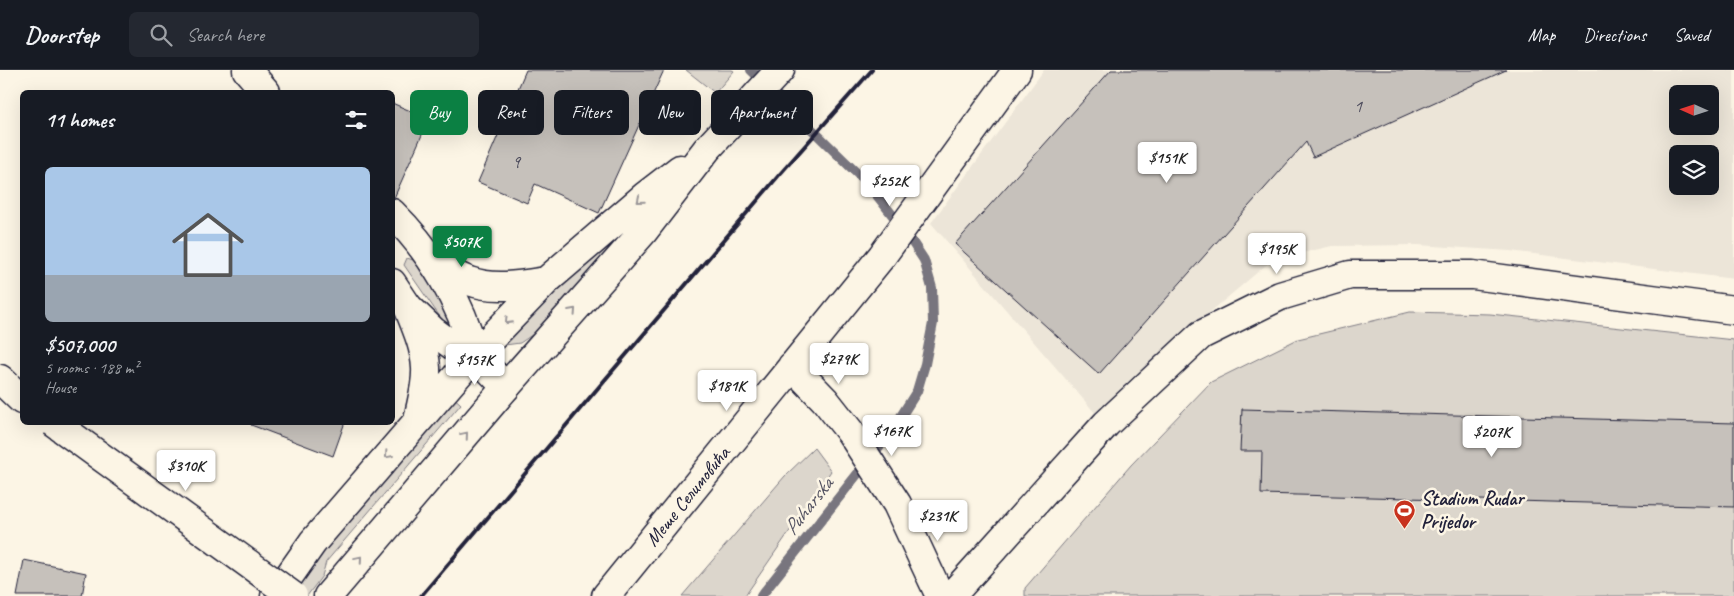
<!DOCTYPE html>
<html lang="en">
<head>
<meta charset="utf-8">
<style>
	:root { --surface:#171b24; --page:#242831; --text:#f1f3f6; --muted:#9ea1a6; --line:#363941; --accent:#0b8043 }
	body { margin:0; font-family:Caveat,sans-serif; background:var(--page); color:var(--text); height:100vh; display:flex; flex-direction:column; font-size:19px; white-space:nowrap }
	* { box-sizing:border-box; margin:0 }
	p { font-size:16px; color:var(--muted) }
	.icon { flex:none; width:28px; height:28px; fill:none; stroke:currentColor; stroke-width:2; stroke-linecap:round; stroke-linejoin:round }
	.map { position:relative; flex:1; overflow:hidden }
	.drawer { position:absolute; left:20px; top:20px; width:375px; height:335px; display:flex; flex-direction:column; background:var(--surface); border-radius:8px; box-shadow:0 5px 20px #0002 }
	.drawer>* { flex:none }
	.top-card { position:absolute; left:410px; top:20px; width:475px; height:45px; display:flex; gap:10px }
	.needle { width:32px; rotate:273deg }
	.buttons { position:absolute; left:1669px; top:15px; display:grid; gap:10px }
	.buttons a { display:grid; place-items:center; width:50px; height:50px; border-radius:8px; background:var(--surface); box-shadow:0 5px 20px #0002; font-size:25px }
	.price { position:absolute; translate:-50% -42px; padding:0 11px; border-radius:5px; background:#fff; color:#222; font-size:16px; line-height:32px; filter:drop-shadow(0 1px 2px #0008) }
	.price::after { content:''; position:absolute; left:50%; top:30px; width:15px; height:11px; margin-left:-8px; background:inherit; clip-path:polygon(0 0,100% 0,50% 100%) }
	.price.on { background:var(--accent); color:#fff }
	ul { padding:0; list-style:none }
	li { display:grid; align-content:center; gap:10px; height:265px; padding:0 25px }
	li span { display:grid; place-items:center; height:155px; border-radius:8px; color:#555 }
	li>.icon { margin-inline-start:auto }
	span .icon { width:90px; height:90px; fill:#fffc; stroke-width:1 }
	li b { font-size:21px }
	h2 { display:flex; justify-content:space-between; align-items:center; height:60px; padding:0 25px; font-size:21px }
	.chip { padding:0 18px; border-radius:8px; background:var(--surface); box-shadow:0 5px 20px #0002; font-size:18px; line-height:45px }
	.chip.on { background:var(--accent); color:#fff }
	header { display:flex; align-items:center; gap:30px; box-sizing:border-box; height:70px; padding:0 25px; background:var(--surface); border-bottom:1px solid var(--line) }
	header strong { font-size:24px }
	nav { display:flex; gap:28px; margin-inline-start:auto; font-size:18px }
	.search { width:350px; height:45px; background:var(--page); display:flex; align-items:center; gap:12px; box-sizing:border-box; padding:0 18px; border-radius:8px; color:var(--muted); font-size:19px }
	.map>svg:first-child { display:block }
</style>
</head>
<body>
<header>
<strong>Doorstep</strong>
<div class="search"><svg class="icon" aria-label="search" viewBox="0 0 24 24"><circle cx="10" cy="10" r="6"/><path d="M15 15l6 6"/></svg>Search here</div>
<nav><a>Map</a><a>Directions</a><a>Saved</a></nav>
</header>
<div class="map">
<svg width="1734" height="526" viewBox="0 0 1734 526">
	<rect width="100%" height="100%" fill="#fcf5e5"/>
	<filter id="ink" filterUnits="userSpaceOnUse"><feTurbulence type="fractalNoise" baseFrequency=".02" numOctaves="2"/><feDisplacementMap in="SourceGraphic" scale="10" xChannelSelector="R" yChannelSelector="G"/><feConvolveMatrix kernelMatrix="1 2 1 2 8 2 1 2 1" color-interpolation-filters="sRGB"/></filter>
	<g filter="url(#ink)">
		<path fill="#ece5d8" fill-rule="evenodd" d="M1044 0H1734V209L1510 181 1418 175 1332 176 1272 190 1126 313 1096 344 931 153ZM1678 24H1710V56H1678ZM1678 84H1710V116H1678Z"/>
		<path fill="#dcd6cc" stroke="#7f7c84" d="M686 0H732L734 1 715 23Z
			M614 169 622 176 551 252 520 273 505 275 529 246Z
			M407 188 413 190 455 248V263L447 257 404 195Z
			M1410 242 1490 244 1734 270V526H1025V518L1131 395 1211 312 1298 269Z
			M451 325 461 334 326 492 322 506 307 526H286Z
			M814 378 831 401 745 526H682L785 406Z"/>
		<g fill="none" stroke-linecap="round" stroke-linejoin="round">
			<path stroke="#78757e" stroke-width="10" d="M751 0 868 114 905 161 924 190 932 218 933 253 925 294 917 321 893 359 761 526"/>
		</g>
		<path fill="#c6c1bb" stroke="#22223b" d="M526 0H664L599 143 535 114 527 133 478 112Z
			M1111 0H1506L1313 87 1306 72 1099 304 955 174Z
			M392 33 429 49 394 128H392Z
			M1242 339 1734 353V437L1261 424 1262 381H1240Z
			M252 352H345L333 386 251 355Z
			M24 490 86 503 82 526H17Z"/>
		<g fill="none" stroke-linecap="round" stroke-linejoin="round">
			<defs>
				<path id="minor" d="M247 0 266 22
					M392 143C432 182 461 232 475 285
					M392 213 408 237 433 261 452 275 475 285 506 317
					M792 296 825 330 851 363 897 434 940 526
					M0 309 22 330
					M606 526 882 186 1017 0
					M951 526 1106 354 1201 265 1280 226 1350 205H1473L1734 240"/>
				<path id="major" d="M434 194C446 199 457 207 469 211 494 220 521 215 546 211
					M408 237C416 257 425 277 426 298 427 316 421 333 418 350
					M275 526 313 472 475 285 546 211 645 126 680 99
					M328 526 506 317 643 162 707 79 780 0"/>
			</defs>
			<use href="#minor" stroke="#22223b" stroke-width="31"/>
			<use href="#major" stroke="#22223b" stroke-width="31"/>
			<use href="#minor" stroke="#fcf5e5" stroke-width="28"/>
			<use href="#major" stroke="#fcf5e5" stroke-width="28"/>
			<path stroke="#22223b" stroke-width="4" d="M421 526 780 104 872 0"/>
			<defs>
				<path id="minor-bridge" d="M53 352 293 526"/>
			</defs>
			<use href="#minor-bridge" stroke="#22223b" stroke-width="31" stroke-linecap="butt"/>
			<use href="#minor-bridge" stroke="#fcf5e5" stroke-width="28"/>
		</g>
		<defs><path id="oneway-chevron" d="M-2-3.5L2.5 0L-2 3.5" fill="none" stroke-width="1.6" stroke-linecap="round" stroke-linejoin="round" transform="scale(1.25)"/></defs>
		<g stroke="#9a9698">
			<use href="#oneway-chevron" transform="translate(640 130) rotate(140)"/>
			<use href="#oneway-chevron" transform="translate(573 241) rotate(-48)"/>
			<use href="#oneway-chevron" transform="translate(508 251) rotate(133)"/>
			<use href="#oneway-chevron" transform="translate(465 365) rotate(-50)"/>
			<use href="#oneway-chevron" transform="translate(388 385) rotate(131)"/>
			<use href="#oneway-chevron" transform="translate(359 489) rotate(-50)"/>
		</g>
	</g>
	<defs>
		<symbol id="stadium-pin" viewBox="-11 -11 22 30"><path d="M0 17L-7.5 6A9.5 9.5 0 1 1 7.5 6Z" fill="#c8321e" stroke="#fcf5e5"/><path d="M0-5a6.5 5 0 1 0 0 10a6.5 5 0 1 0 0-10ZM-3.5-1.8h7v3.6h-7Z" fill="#fff"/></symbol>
	</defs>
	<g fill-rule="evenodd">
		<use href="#stadium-pin" x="1392" y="428" width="25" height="34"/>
	</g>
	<g text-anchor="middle" stroke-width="5" stroke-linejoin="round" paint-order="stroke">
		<g font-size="18" fill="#4b4a5b">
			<text x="1358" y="42">1</text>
			<text x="516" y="98">9</text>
		</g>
		<g font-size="20" fill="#22223b" stroke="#fcf5e5">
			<text transform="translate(687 426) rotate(-51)" y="7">Меше Селимовића</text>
		</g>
		<g font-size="20" font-weight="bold" fill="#22223b" stroke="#fcf5e5" text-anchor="start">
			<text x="1421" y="435">Stadium Rudar<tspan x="1421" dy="23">Prijedor</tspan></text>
		</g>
		<g font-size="21" font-style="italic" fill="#545362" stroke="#fcf5e5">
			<text transform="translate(808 436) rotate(-52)" y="7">Puharska</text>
		</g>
	</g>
</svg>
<div class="buttons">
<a><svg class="needle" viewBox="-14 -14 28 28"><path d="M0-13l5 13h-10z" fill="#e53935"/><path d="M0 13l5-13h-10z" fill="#9ea1a6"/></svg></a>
<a><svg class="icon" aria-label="layers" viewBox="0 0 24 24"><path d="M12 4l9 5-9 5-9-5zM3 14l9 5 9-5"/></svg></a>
</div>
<b class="price" style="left:1167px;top:114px">$151K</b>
<b class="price" style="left:890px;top:137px">$252K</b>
<b class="price on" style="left:462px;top:198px">$507K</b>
<b class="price" style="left:1277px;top:205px">$195K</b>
<b class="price" style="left:839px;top:315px">$279K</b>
<b class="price" style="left:475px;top:316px">$157K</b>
<b class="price" style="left:727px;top:342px">$181K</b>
<b class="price" style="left:892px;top:387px">$167K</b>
<b class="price" style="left:1492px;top:388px">$207K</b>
<b class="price" style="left:186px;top:422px">$310K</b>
<b class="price" style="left:938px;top:472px">$231K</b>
<div class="top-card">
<a class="chip on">Buy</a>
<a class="chip">Rent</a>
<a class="chip">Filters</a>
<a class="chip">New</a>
<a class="chip">Apartment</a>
</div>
<section class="drawer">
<h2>11 homes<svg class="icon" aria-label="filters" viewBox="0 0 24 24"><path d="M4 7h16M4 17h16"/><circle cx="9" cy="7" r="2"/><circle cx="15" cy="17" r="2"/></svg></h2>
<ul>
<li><span style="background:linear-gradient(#a9c7e8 70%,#9aa5b1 0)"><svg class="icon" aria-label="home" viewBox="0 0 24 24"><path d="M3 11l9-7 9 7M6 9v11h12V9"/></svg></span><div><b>$507,000</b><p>5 rooms · 188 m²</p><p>House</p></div></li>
</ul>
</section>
</div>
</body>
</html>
